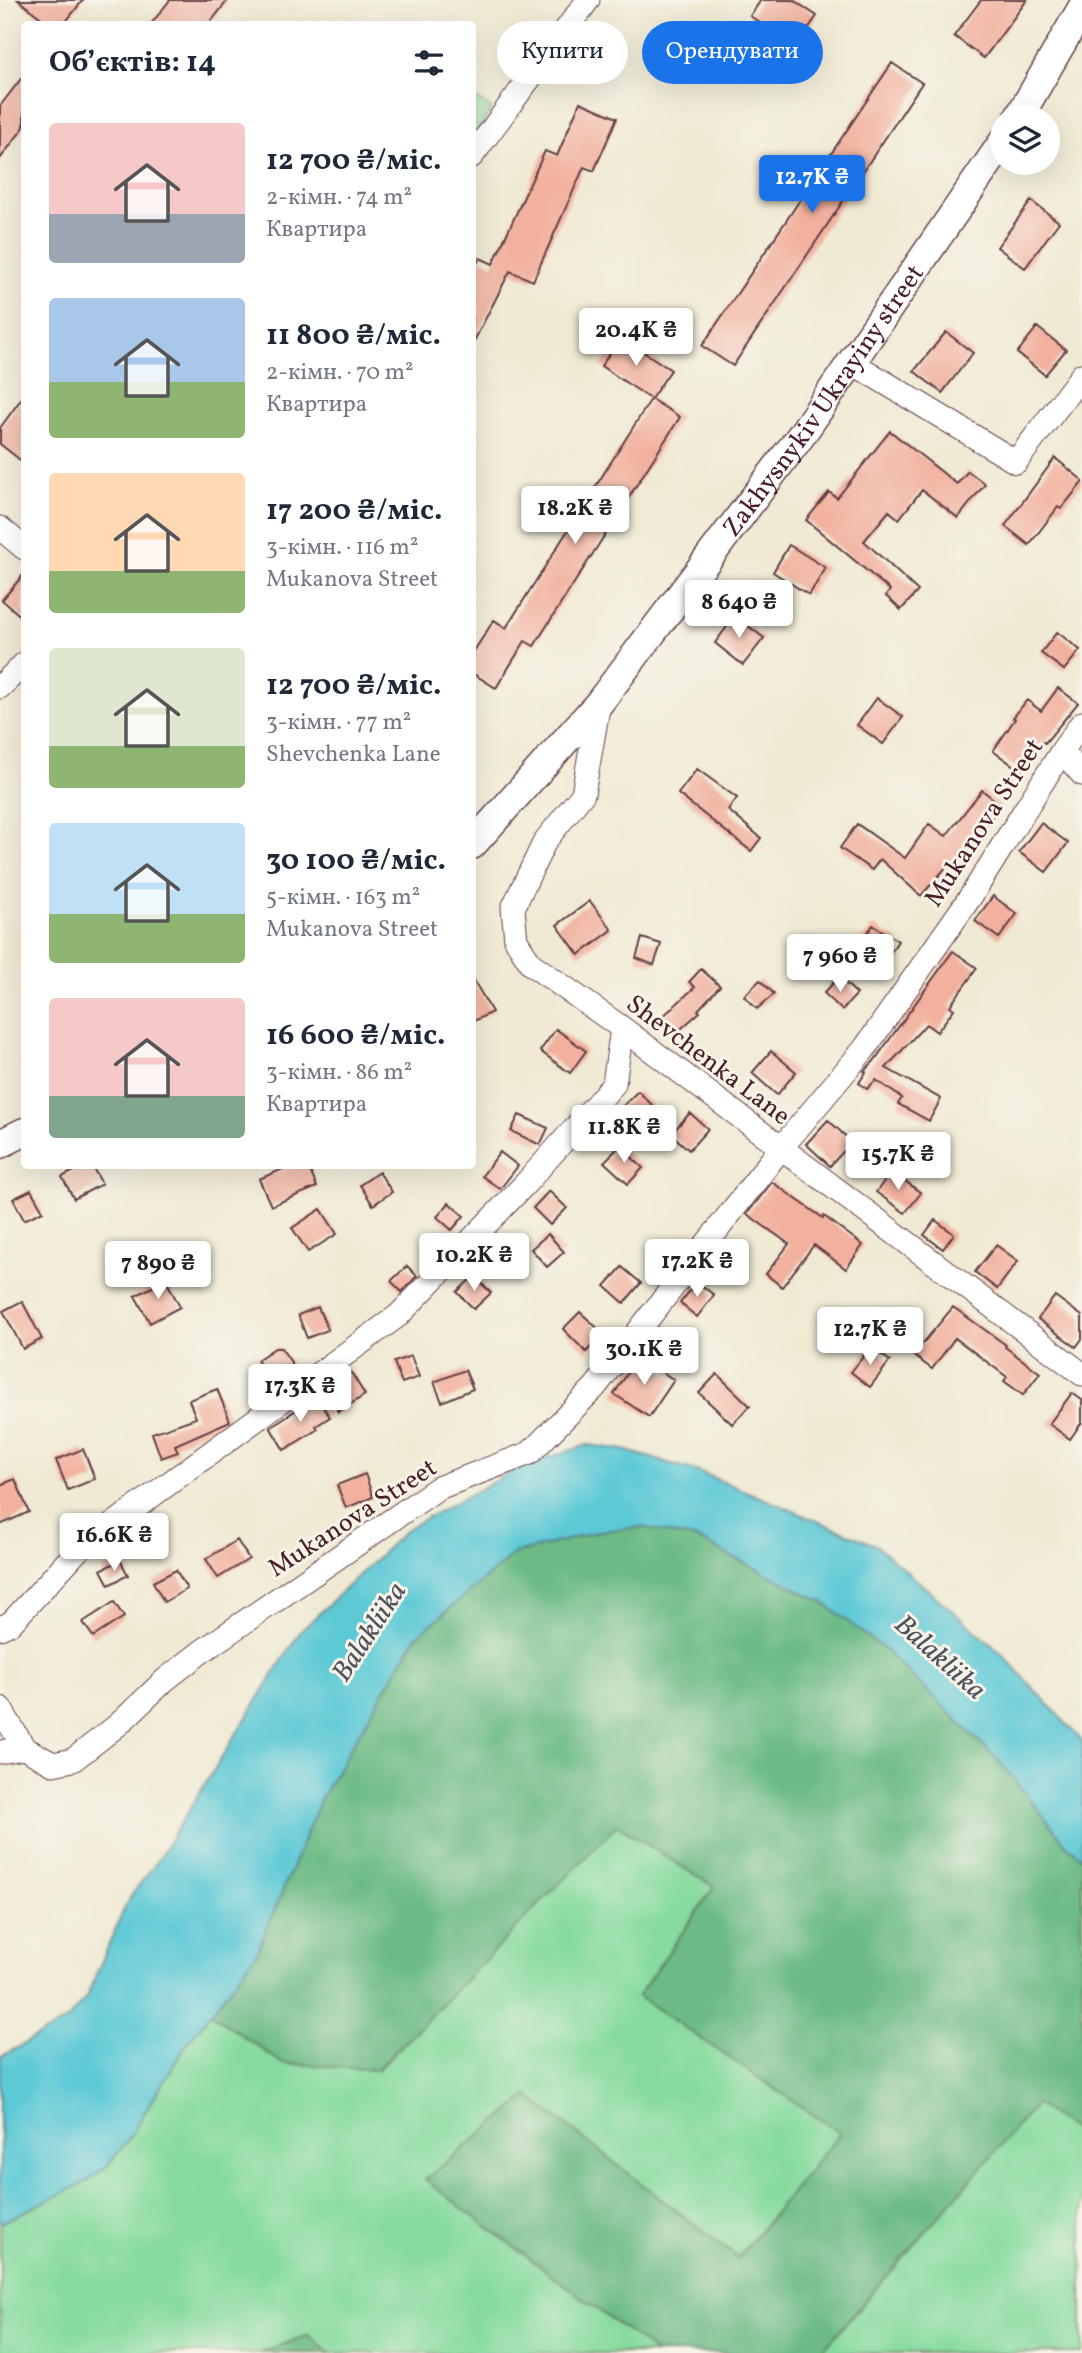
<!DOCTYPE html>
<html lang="uk">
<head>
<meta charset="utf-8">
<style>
	:root { --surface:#fff; --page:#f2f2f3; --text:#1f2937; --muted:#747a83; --accent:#1a73e8 }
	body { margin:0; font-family:Vollkorn,serif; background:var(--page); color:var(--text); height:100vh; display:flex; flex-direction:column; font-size:26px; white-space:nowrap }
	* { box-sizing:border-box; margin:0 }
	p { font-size:23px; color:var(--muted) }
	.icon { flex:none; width:38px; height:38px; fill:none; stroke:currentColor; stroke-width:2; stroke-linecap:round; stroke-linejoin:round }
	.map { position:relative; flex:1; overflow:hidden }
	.drawer { position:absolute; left:21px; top:21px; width:455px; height:1148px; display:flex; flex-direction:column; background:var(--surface); border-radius:7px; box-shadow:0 7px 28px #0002 }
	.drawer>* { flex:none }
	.banner { position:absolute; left:497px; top:21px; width:480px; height:63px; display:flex; gap:14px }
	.controls { position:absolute; left:990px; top:105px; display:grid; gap:14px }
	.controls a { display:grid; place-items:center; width:70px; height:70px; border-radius:50%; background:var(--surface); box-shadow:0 7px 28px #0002; font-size:35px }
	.price { position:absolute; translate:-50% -60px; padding:0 16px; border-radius:7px; background:#fff; color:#222; font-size:23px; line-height:46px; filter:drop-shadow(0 2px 4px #0008) }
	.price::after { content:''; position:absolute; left:50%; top:42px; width:21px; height:16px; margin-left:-10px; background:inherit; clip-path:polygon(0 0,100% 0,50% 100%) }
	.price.on { background:var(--accent); color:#fff }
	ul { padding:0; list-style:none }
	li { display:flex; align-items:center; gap:21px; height:175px; padding:0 28px }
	li span { display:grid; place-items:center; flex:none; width:196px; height:140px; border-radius:7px; color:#555 }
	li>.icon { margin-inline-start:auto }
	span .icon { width:84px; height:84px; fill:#fffc; stroke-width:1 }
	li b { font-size:30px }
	h2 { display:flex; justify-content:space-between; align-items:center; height:84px; padding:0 28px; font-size:30px }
	.pill { padding:0 24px; border-radius:32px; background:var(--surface); box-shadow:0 7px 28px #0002; font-size:24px; line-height:63px }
	.pill.on { background:var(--accent); color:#fff }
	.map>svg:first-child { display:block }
</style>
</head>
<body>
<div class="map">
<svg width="1082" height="2353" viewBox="0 0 1082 2353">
	<rect width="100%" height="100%" fill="#f7f3e8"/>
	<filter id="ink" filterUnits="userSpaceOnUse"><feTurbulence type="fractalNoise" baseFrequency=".0143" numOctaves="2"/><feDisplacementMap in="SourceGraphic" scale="14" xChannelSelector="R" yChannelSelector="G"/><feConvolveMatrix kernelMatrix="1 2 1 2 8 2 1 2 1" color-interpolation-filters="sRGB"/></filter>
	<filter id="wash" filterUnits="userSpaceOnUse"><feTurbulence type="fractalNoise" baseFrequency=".00686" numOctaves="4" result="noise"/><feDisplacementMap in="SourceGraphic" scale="28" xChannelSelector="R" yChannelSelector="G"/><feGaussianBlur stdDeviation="1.57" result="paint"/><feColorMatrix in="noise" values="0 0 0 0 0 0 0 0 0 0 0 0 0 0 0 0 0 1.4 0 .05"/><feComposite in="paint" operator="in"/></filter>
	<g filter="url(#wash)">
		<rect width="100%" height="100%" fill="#f0ead4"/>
		<path fill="#86db9e" stroke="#687d64" stroke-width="2" d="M473 96 492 109 473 138Z
			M616 1825 714 1887 638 1996 841 2132 738 2258 528 2096 426 2179 656 2353H329L308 2335 261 2353H0V2223L87 2181 108 2165 128 2140 184 2048 210 2013 282 2063 378 2070Z
			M1037 2103 1082 2135V2353H820Z"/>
		<path fill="#6cbb85" stroke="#5b6d58" stroke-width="2" d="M642 1527 697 1539 823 1602 886 1651 998 1760 1066 1844 1082 1858V2135L1036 2104 820 2353H656L425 2180 528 2096 738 2258 840 2133 638 1996 714 1887 617 1825 377 2070 282 2063 210 2013 256 1954 322 1796 416 1637 514 1554 600 1531Z
			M308 2335 329 2353H261Z"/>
		<path fill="#5dc9d6" stroke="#547480" stroke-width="2" d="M588 1445 624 1450 699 1472 876 1545 1001 1653 1082 1741V1858L1066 1844 998 1760 886 1651 823 1602 697 1539 642 1527 600 1531 514 1554 416 1637 322 1796 256 1954 184 2048 128 2140 108 2165 88 2181 0 2223V2057L67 2020 86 1998 128 1900 156 1863 300 1632 408 1528 525 1465Z"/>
		<g id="blocks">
			<path fill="#f2b19e" d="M18 0H83L64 24H49Z
				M170 0H228L209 24H151Z
				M761 0H793L817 16 795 47 750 16Z
				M981 0H1027L984 58 954 36Z
				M892 63 922 83 733 366 702 346Z
				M24 75V127L0 159V106Z
				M580 102 617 118 594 171 584 167 533 281 510 271 472 345V272L480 258 493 264 545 151 557 156Z
				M1031 201 1059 222 1025 268 997 247Z
				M1037 327 1066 350 1045 375 1017 353Z
				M946 332 973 353 942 393 914 371Z
				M621 337 671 370 651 399 601 366Z
				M24 395V463L0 444V428Z
				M651 399 680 417 534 646 525 641 496 688 472 673V654L494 620 506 628Z
				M890 431 957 484 968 471 985 484 958 518 922 490 899 519 889 511 864 541 918 591 901 610 886 596 890 590 806 520 829 492 837 498Z
				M1055 458 1082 480V483L1061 509 1058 507 1029 545 1005 526Z
				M789 545 826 568 809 595 773 572Z
				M24 574V619L2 600Z
				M735 616 764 638 743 665 715 643Z
				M1057 632 1080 650 1064 670 1041 653Z
				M1058 688 1078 703 1045 743 1043 742 1021 771 993 751 1015 719 1013 718 1027 700 1041 711Z
				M877 698 903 717 883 744 857 725Z
				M697 769 737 798 728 810 761 838 751 851 678 794Z
				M982 790 1001 805 981 831 979 830 952 868 948 865 921 896 880 859 872 870 840 848 857 824 905 858 929 824 946 836Z
				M1041 823 1068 843 1046 872 1019 852Z
				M993 896 1017 914 999 938 975 921Z
				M590 901 612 930 579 955 557 925Z
				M873 925 898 941 881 967 859 952V945Z
				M642 938 661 944 654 965 636 958Z
				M953 951 977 968 950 1006 954 1009 937 1032 926 1024 886 1068 941 1099 929 1121 898 1104 902 1098 876 1080 867 1089 859 1083 866 1072 864 1071 874 1061Z
				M701 969 720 986 698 1010 700 1012 675 1034 661 1018 695 987 689 982Z
				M472 977 492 1012 472 1022Z
				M839 977 857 994 842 1010 824 993Z
				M760 980 774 994 757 1009 744 996Z
				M556 1029 586 1051 570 1073 540 1051Z
				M771 1051 796 1072 777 1095 752 1073Z
				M638 1091 656 1109 641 1124 623 1106Z
				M690 1113 708 1129 689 1150 671 1134Z
				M519 1115 548 1128 540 1145 511 1131Z
				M828 1120 852 1142 830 1166 806 1144Z
				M620 1146 643 1168 628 1184 604 1162Z
				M500 1152 518 1166 500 1189 482 1176Z
				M84 1166H92L102 1184 74 1199 62 1177Z
				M290 1166H308L317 1187 271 1206 259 1179Z
				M892 1171 921 1193 905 1213 876 1192Z
				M379 1172 392 1192 373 1205 360 1185Z
				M772 1182 823 1218 824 1216 863 1245 846 1269 814 1245 782 1287 766 1274 789 1244 747 1214Z
				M31 1190 43 1211 24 1220 13 1199Z
				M549 1191 567 1208 550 1225 533 1208Z
				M449 1203 464 1216 452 1230 437 1217Z
				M321 1209 337 1234 308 1252 292 1228Z
				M935 1220 954 1234 943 1249 924 1235Z
				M548 1234 564 1252 547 1267 531 1249Z
				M996 1245 1018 1261 997 1289 975 1272Z
				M407 1266 417 1276 402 1292 391 1281Z
				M622 1267 641 1283 624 1303 605 1286Z
				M474 1276 491 1293 474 1309 457 1292Z
				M166 1280 180 1307 150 1323 135 1296Z
				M697 1282 714 1295 697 1317 680 1303Z
				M1055 1296 1082 1316V1339L1076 1347 1038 1319Z
				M22 1301 42 1339 23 1349 3 1311Z
				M318 1307 328 1330 307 1338 298 1315Z
				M953 1307 1006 1345 1005 1347 1040 1373 1023 1395 1004 1381 1007 1377 955 1338 932 1369 913 1355Z
				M580 1312 604 1334 586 1352 563 1329Z
				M871 1347 890 1361 870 1387 851 1372Z
				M275 1348H281L291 1362V1368L272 1382 257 1360Z
				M411 1356 419 1377 402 1383 394 1362Z
				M639 1356 674 1380 649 1417 614 1394Z
				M465 1370 473 1389 442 1402 434 1382Z
				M351 1372 365 1395 338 1412 327 1387Z
				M717 1374 750 1406 732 1424 699 1393Z
				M217 1389 230 1421 175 1445 178 1452 161 1458 152 1433 196 1418 189 1400Z
				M1072 1393 1082 1400V1422L1070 1439 1049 1424Z
				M316 1397 330 1417 316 1426 318 1429 284 1450 270 1427Z
				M83 1449 95 1479 68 1490 56 1460Z
				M365 1474 373 1497 346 1508 337 1485Z
				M15 1479 29 1512 0 1525V1485Z
				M237 1540 249 1559 218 1578 206 1559Z
				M120 1560 128 1575 109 1585 101 1570Z
				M176 1570 187 1589 164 1602 153 1582Z
				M114 1602 124 1617 93 1637 83 1622Z"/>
		</g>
	</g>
	<g filter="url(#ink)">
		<use href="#blocks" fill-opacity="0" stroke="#633d44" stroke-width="2"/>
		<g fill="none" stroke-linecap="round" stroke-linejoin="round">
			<defs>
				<path id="minor" d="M472 156 588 0
					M851 362 1016 462 1082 375
					M0 528 24 548
					M0 687 24 664
					M599 703 583 794 545 841 513 908 516 940 531 964 622 1028 1082 1374
					M1062 751 1082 774
					M0 1628 11 1623 78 1550 399 1315 526 1183 614 1084 622 1028
					M0 1708 24 1748 53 1764 73 1760 119 1724 165 1680 201 1652 438 1488 530 1453 595 1387 781 1148 865 1048 971 896 1062 751 1082 723
					M0 1752 24 1748"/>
				<g id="tertiary">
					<path d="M1019 117 1082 8"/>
					<path id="s1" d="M472 845 599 703 800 437 1003 142"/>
					<path d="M0 1144 24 1132"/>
				</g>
			</defs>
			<use href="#minor" stroke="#633d44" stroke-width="25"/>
			<use href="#tertiary" stroke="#633d44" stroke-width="31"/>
			<use href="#minor" stroke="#fff" stroke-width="23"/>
			<use href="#tertiary" stroke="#fff" stroke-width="28"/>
		</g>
	</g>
	<g text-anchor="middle" stroke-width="6" stroke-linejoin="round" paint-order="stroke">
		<g font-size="26" fill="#4a1f2b" stroke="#f7f3e8">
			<text dy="9" stroke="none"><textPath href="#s1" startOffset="567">Zakhysnykiv Ukrayiny street</textPath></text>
			<text transform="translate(983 822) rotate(-57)" y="9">Mukanova Street</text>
			<text transform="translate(709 1059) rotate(37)" y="9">Shevchenka Lane</text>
			<text transform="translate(352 1517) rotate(-33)" y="9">Mukanova Street</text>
		</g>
		<g font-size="28" font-style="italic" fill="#50525e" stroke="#f7f3e8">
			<text transform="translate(368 1631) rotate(-57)" y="10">Balakliika</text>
			<text transform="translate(941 1656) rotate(42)" y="10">Balakliika</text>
		</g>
	</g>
</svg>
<div class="controls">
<a><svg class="icon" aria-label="layers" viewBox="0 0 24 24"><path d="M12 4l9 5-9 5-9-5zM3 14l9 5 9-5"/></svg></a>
</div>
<b class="price on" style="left:812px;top:215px">12.7K ₴</b>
<b class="price" style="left:636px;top:368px">20.4K ₴</b>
<b class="price" style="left:575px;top:546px">18.2K ₴</b>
<b class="price" style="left:739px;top:640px">8 640 ₴</b>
<b class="price" style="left:840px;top:994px">7 960 ₴</b>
<b class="price" style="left:624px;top:1165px">11.8K ₴</b>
<b class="price" style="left:898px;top:1192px">15.7K ₴</b>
<b class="price" style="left:474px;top:1293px">10.2K ₴</b>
<b class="price" style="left:697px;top:1299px">17.2K ₴</b>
<b class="price" style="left:158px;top:1301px">7 890 ₴</b>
<b class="price" style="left:870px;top:1367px">12.7K ₴</b>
<b class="price" style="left:644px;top:1387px">30.1K ₴</b>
<b class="price" style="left:300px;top:1424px">17.3K ₴</b>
<b class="price" style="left:114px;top:1573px">16.6K ₴</b>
<div class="banner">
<a class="pill">Купити</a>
<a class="pill on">Орендувати</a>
</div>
<section class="drawer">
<h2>Об’єктів: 14<svg class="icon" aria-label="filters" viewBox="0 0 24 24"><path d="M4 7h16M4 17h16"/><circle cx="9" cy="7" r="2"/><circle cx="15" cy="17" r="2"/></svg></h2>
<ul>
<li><span style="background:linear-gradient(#f6c9c9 65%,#9aa5b1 0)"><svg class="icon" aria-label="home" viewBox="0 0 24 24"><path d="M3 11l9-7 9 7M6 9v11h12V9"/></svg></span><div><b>12 700 ₴/міс.</b><p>2-кімн. · 74 m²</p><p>Квартира</p></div></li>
<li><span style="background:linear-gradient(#a9c7e8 60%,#8fb573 0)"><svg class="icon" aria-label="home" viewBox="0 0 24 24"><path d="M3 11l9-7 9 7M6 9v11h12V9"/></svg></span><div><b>11 800 ₴/міс.</b><p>2-кімн. · 70 m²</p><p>Квартира</p></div></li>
<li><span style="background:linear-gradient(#ffd9b3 70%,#8fb573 0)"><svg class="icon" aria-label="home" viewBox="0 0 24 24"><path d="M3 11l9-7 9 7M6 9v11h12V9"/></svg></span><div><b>17 200 ₴/міс.</b><p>3-кімн. · 116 m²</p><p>Mukanova Street</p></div></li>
<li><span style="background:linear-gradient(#dfe7d0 70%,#8fb573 0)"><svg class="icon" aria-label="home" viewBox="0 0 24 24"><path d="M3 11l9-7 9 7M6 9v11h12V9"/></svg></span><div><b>12 700 ₴/міс.</b><p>3-кімн. · 77 m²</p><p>Shevchenka Lane</p></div></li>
<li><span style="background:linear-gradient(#bfe0f5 65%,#8fb573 0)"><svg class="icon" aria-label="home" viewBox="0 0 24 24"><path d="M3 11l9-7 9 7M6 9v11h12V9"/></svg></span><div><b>30 100 ₴/міс.</b><p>5-кімн. · 163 m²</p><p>Mukanova Street</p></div></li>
<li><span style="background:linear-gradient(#f6c9c9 70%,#7fa58c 0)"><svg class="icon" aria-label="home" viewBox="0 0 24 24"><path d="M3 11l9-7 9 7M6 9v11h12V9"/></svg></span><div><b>16 600 ₴/міс.</b><p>3-кімн. · 86 m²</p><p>Квартира</p></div></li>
</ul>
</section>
</div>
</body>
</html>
